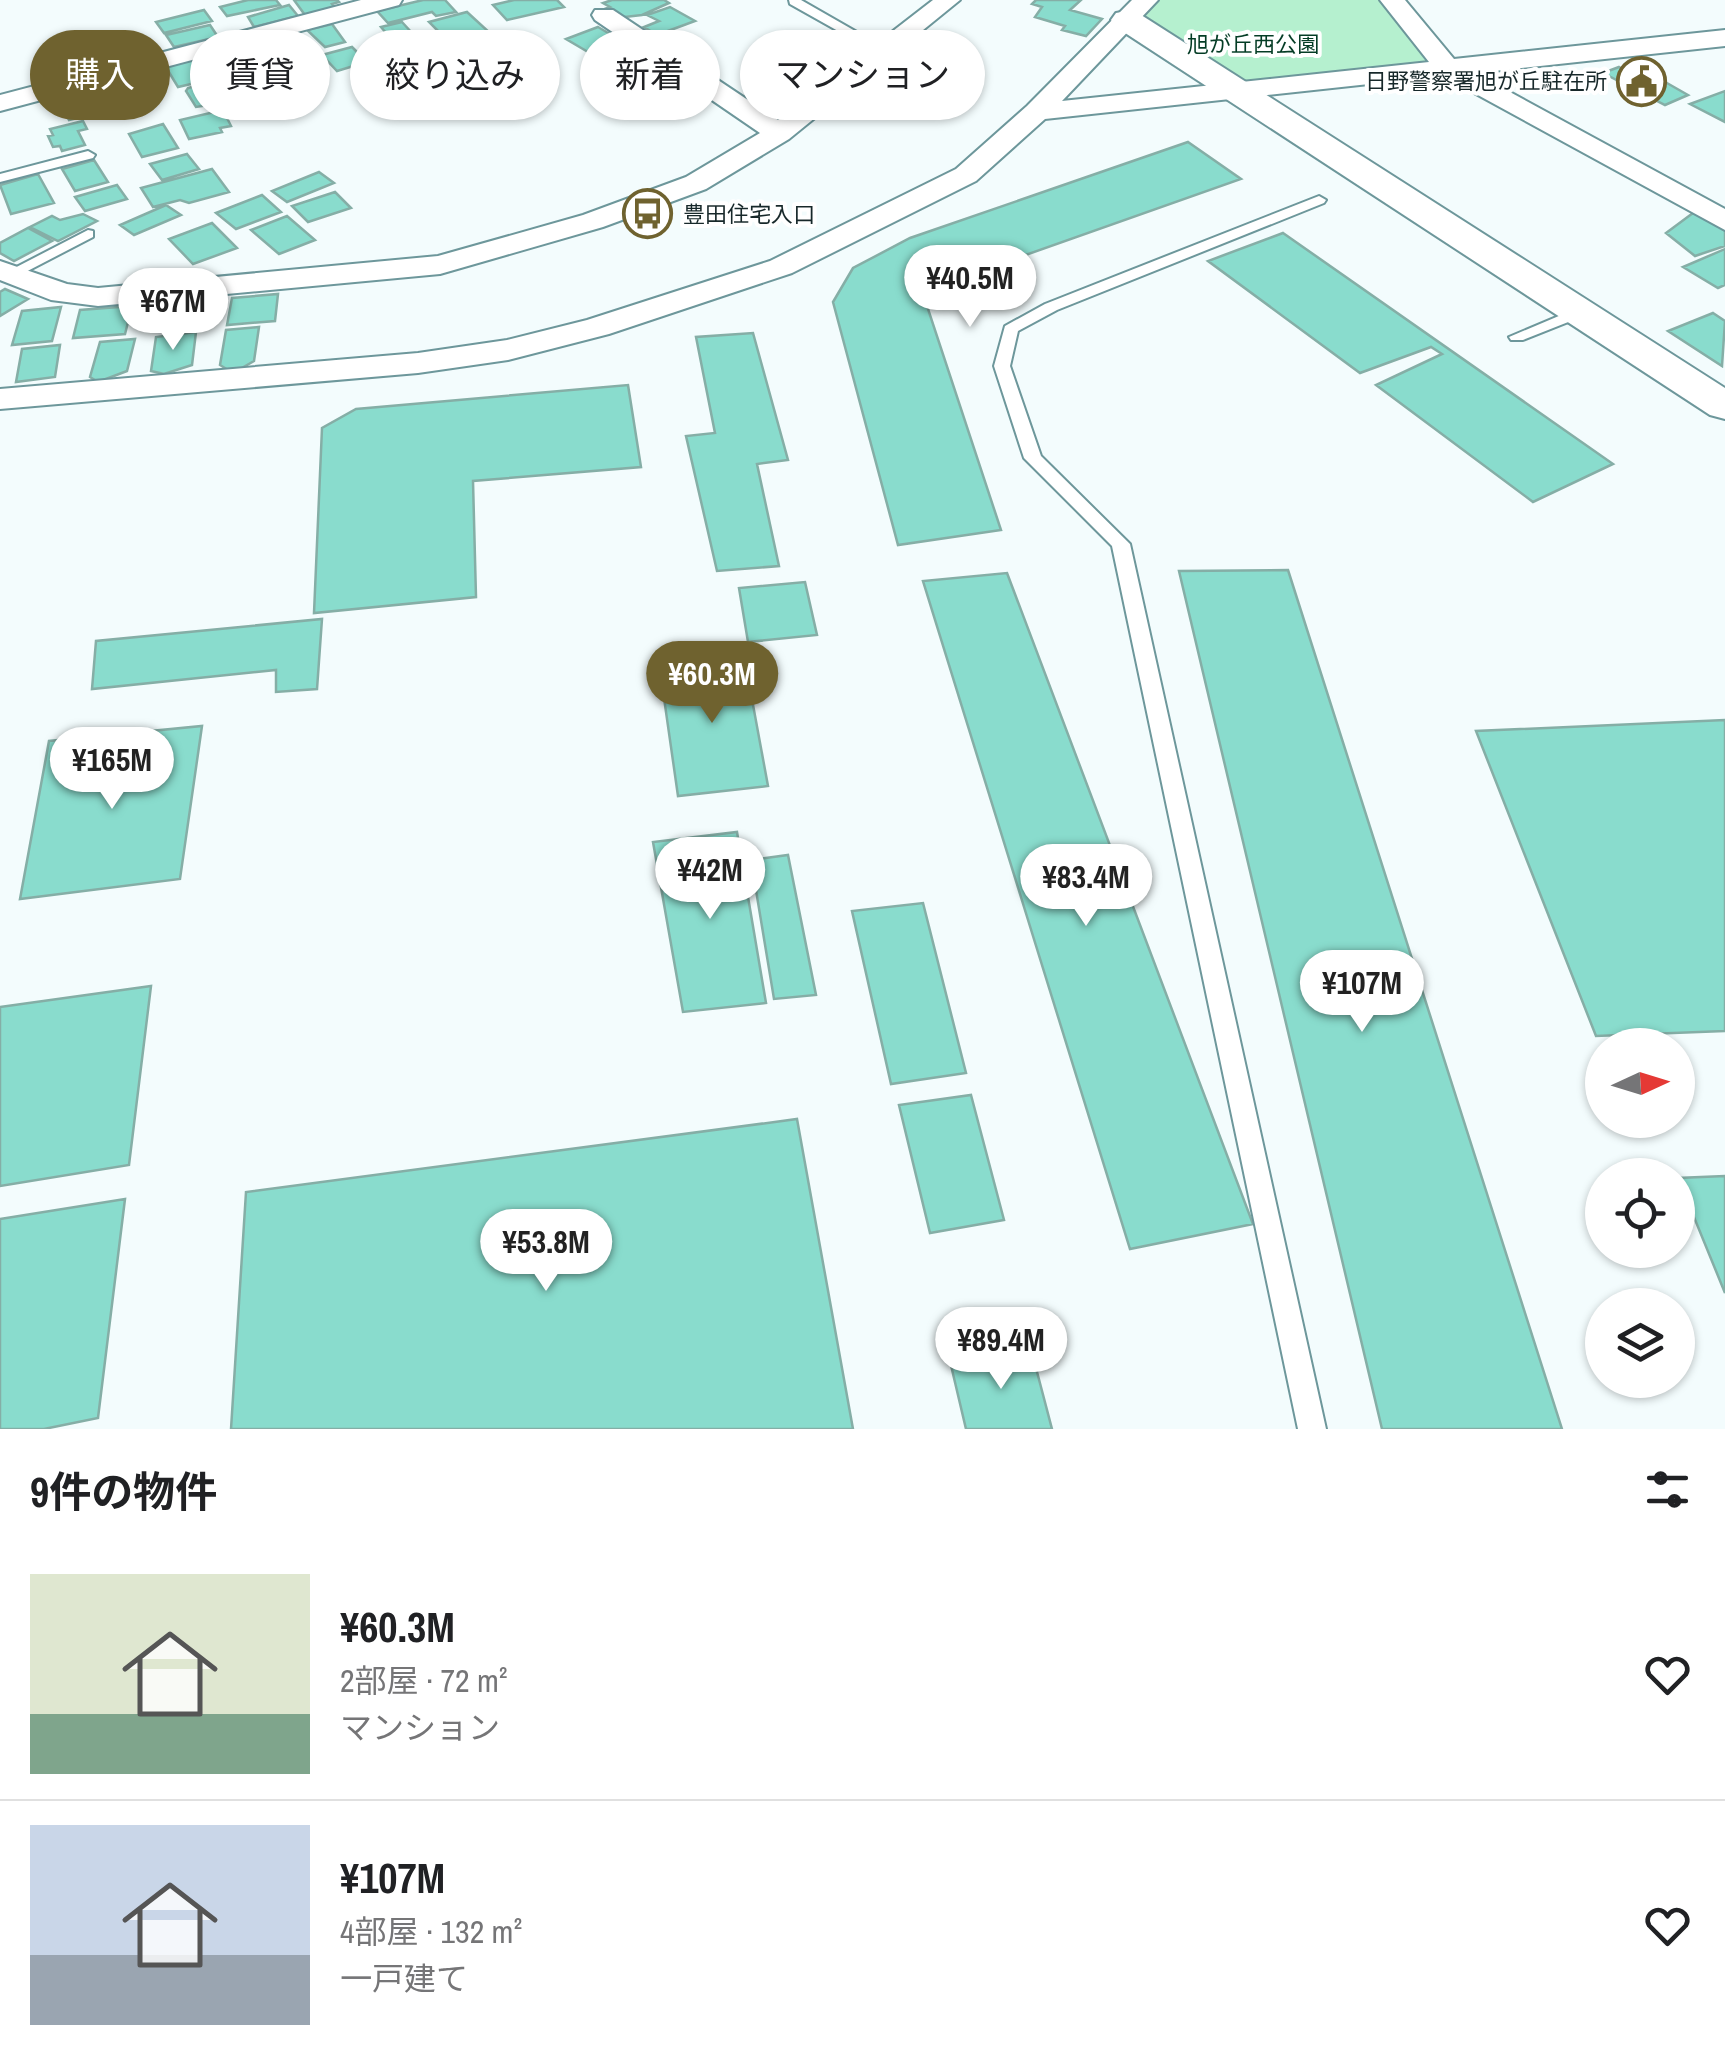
<!DOCTYPE html>
<html lang="ja">
<head>
<meta charset="utf-8">
<style>
	:root { --surface:#fff; --page:#f6f6f6; --text:#202124; --muted:#757577; --line:#e0e0e0; --accent:#6f622f }
	body { margin:0; font-family:"Archivo Narrow","Noto Sans JP",sans-serif; background:var(--page); color:var(--text); height:100vh; display:flex; flex-direction:column; font-size:38px; white-space:nowrap }
	* { box-sizing:border-box; margin:0 }
	p { font-size:32px; color:var(--muted) }
	.icon { flex:none; width:55px; height:55px; fill:none; stroke:currentColor; stroke-width:2; stroke-linecap:round; stroke-linejoin:round }
	.map { position:relative; height:1429px; overflow:hidden }
	.drawer { display:flex; flex-direction:column; background:var(--surface); flex:1 }
	.drawer>* { flex:none }
	.top-card { position:absolute; left:30px; top:30px; width:1000px; height:90px; display:flex; gap:20px }
	.needle { width:65px; rotate:86deg }
	.buttons { position:absolute; left:1585px; top:1028px; display:grid; gap:20px }
	.buttons a { display:grid; place-items:center; width:110px; height:110px; border-radius:50%; background:var(--surface); box-shadow:0 2px 8px #0004; font-size:50px }
	.price { position:absolute; translate:-50% -85px; padding:0 22px; border-radius:35px; background:#fff; color:#222; font-size:32px; line-height:65px; filter:drop-shadow(0 2px 5px #0008) }
	.price::after { content:''; position:absolute; left:50%; top:60px; width:30px; height:22px; margin-left:-15px; background:inherit; clip-path:polygon(0 0,100% 0,50% 100%) }
	.price.active { background:var(--accent); color:#fff }
	ul { padding:0; list-style:none }
	li { display:flex; align-items:center; gap:30px; height:250px; padding:0 30px }
	li+li { border-top:2px solid var(--line) }
	li span { display:grid; place-items:center; flex:none; width:280px; height:200px; border-radius:0px; color:#555 }
	li>.icon { margin-inline-start:auto }
	span .icon { width:120px; height:120px; fill:#fffc; stroke-width:1 }
	li b { font-size:42px }
	h2 { display:flex; justify-content:space-between; align-items:center; height:120px; padding:0 30px; font-size:42px }
	.pill { padding:0 35px; border-radius:45px; background:var(--surface); box-shadow:0 2px 8px #0004; font-size:35px; line-height:90px }
	.pill.active { background:var(--accent); color:#fff }
	.map>svg:first-child { display:block }
</style>
</head>
<body>
<div class="map">
<svg width="1725" height="1429" viewBox="0 0 1725 1429">
	<rect width="100%" height="100%" fill="#f3fcfd"/>
	<path fill="#b5f0cf" d="M1146 0H1392L1447 68 1240 90 1127 20Z"/>
	<path fill="#89dccd" stroke="#85aea6" stroke-width="2.5" d="M248 0H276L280 5 227 16 220 7Z
		M294 0H337L339 2 332 4 335 8 305 15Z
		M423 0H445L456 12 436 16 432 12 388 23 377 11Z
		M514 0H557L564 7 507 20 493 5Z
		M612 0H664L669 3 642 15 616 18 602 10 610 7 603 3Z
		M1036 0H1081L1070 10 1102 19 1086 36 1062 30 1065 26 1035 17 1042 7 1032 4Z
		M289 5 298 16 254 27 248 17Z
		M670 7 695 21 657 35 644 27 659 21 647 15Z
		M204 10 212 21 164 33 156 22Z
		M467 12 490 33 450 43 429 22Z
		M402 22 413 34 392 40 381 27Z
		M332 24 345 42 325 47 307 30Z
		M210 25 218 37 174 47 166 35Z
		M598 27 637 50 632 52 636 54 605 62 566 39Z
		M416 36 432 52 408 59 396 45Z
		M497 36 518 52 467 76 457 66 475 61 459 47Z
		M281 38 292 52 283 55 287 60 264 66 262 62 255 63 244 47Z
		M352 47 367 62 337 71 322 55Z
		M197 57 202 64 207 63 217 78 178 87 164 64Z
		M443 62 462 80 442 88 446 93 409 103 401 94 424 87 409 71Z
		M1619 67 1632 75 1651 74 1688 95 1665 105 1603 73Z
		M219 79 230 102 196 107 186 91 188 88Z
		M309 79 321 95 285 104 273 87Z
		M1725 91V122L1690 104Z
		M90 100 99 102 104 112 69 120 62 106Z
		M223 110 231 126 220 128 222 132 189 139 180 120Z
		M83 121 87 129 78 131 85 145 62 151 60 146 53 147 48 136 53 135 50 129Z
		M163 124 178 148 142 157 129 134Z
		M1188 142 1241 179 949 282 928 309 1001 530 898 545 833 302 853 268 910 238Z
		M187 154 199 169 162 180 150 164Z
		M94 160 108 182 75 191 62 169Z
		M212 169 229 192 189 203 180 200 153 207 141 188Z
		M319 172 334 183 287 202 272 191Z
		M38 174 54 203 11 214 0 185Z
		M117 185 127 199 85 211 75 197Z
		M335 192 351 208 308 222 292 206Z
		M262 195 281 212 236 229 216 213Z
		M166 205 181 215 134 235 120 225Z
		M1697 210 1725 228V246L1695 256 1666 233Z
		M83 214 97 221 58 241 30 227 52 216 60 220Z
		M287 216 315 240 279 254 251 230Z
		M212 223 237 248 193 264 169 239Z
		M28 228 52 241 14 261 0 253V243Z
		M1283 233 1613 464 1533 502 1376 385 1442 354 1431 347 1360 373 1208 261Z
		M1725 249V285L1718 288 1683 267Z
		M5 289 28 299 0 316V292Z
		M278 294 275 321 227 325 232 298Z
		M206 300 201 326 154 330 160 304Z
		M132 306 125 334 73 338 80 310Z
		M61 307 52 341 12 345 22 311Z
		M1713 313 1725 321 1722 366 1668 331Z
		M259 327 254 361 233 373 220 365 226 330Z
		M196 332 192 365 164 374 151 371 156 337Z
		M753 333 788 460 757 464 779 566 717 571 686 436 715 433 696 337Z
		M135 339 127 371 98 382 90 377 100 342Z
		M60 345 55 377 16 382 22 349Z
		M628 385 641 467 473 481 476 597 314 613 322 428 356 409Z
		M1288 570 1562 1429H1382L1179 571Z
		M1007 573 1253 1224 1130 1249 923 581Z
		M805 582 817 635 748 642 739 588Z
		M322 619 317 689 276 692V670L92 689 96 641Z
		M744 656 768 786 678 796 659 663Z
		M1725 720V1031L1596 1036 1476 731Z
		M202 726 180 879 20 899 49 741Z
		M737 832 766 1003 683 1012 653 842Z
		M788 855 816 995 774 999 751 860Z
		M923 903 966 1073 891 1084 852 911Z
		M151 986 129 1165 0 1186V1007Z
		M971 1095 1004 1220 930 1233 899 1105Z
		M797 1119 853 1429H231L246 1192Z
		M1725 1176V1293L1678 1178Z
		M125 1199 98 1418 44 1429H0V1219Z
		M1031 1349 1052 1429H966L950 1361Z"/>
	<g fill="none" stroke-linecap="round" stroke-linejoin="round">
		<defs>
			<path id="service" d="M789 0H801L890 51 879 54 790 4Z
				M88 151 95 155 93 158 0 182V174Z
				M1319 196 1326 200 1324 203 1057 310 1018 331 1010 366 1041 456 1130 544 1326 1429H1298L1112 546 1024 458 994 366 1005 326 1045 304Z
				M88 230 93 231V237L16 277 11 279 3 274Z
				M1580 307 1588 312 1586 315 1523 340H1511L1509 337Z"/>
			<path id="minor" d="M361 0H402L399 5 0 111V95Z
				M933 0H960L789 139 706 189 603 227 440 274 98 306 51 300 0 280V261L67 284 98 288 438 256 583 215 686 177 760 133 595 20 592 15 595 10H613L778 120Z
				M1132 0H1158L1062 101 1429 62 1380 0H1405L1454 59 1725 30V46L1475 73 1725 209V230L1443 76 1045 119 976 181 792 273 609 334 508 360 418 373 0 409V389L418 353 507 340 587 320 770 261 956 169 1027 106Z"/>
			<path id="tertiary" d="M1127 11 1138 13 1725 388V419L1710 415 1116 27 1111 20 1116 13Z"/>
		</defs>
		<use href="#service" stroke="#6d979b" stroke-width="4"/>
		<use href="#minor" stroke="#6d979b" stroke-width="4"/>
		<use href="#tertiary" stroke="#6d979b" stroke-width="4"/>
		<use href="#service" fill="#fff" fill-rule="evenodd"/>
		<use href="#minor" fill="#fff" fill-rule="evenodd"/>
		<use href="#tertiary" fill="#fff" fill-rule="evenodd"/>
	</g>
	<defs>
		<symbol id="civic-ring" viewBox="-11 -11 22 22"><circle r="9.5" fill="#fff" stroke="#6f622f" stroke-width="1.5"/><path d="M-.6-6.5H3V-4.5H.6V-3L4-1V1h2V6H-6V1h2V-1L-.6-3ZM-1.2 2.5V6h2.4V2.5Z" fill="#6f622f"/></symbol>
		<symbol id="bus-ring" viewBox="-11 -11 22 22"><circle r="9.5" fill="#fff" stroke="#6f622f" stroke-width="1.5"/><path d="M-5-6H5V4H4V6H2V4H-2V6H-4V4H-5ZM-3.5-4V0h7V-4ZM-3.5 1.2v1.5H-2V1.2ZM2 1.2v1.5H3.5V1.2Z" fill="#6f622f"/></symbol>
	</defs>
	<g fill-rule="evenodd">
		<use href="#civic-ring" x="1614" y="54" width="55" height="55"/>
		<use href="#bus-ring" x="620" y="186" width="55" height="55"/>
	</g>
	<g text-anchor="middle" stroke-width="8" stroke-linejoin="round" paint-order="stroke">
		<g font-size="22" fill="#043c25" stroke="#fff">
			<text x="1253" y="52">旭が丘西公園</text>
		</g>
		<g font-size="22" fill="#17282a" stroke="#fff" text-anchor="end">
			<text x="1607" y="89">日野警察署旭が丘駐在所</text>
			<text x="683" y="222" text-anchor="start">豊田住宅入口</text>
		</g>
	</g>
</svg>
<div class="buttons">
<a><svg class="needle" viewBox="-14 -14 28 28"><path d="M0-13l5 13h-10z" fill="#e53935"/><path d="M0 13l5-13h-10z" fill="#757577"/></svg></a>
<a><svg class="icon" aria-label="locate" viewBox="0 0 24 24"><circle cx="12" cy="12" r="6"/><path d="M12 2v4M12 18v4M2 12h4M18 12h4"/></svg></a>
<a><svg class="icon" aria-label="layers" viewBox="0 0 24 24"><path d="M12 4l9 5-9 5-9-5zM3 14l9 5 9-5"/></svg></a>
</div>
<b class="price" style="left:970px;top:330px">¥40.5M</b>
<b class="price" style="left:173px;top:353px">¥67M</b>
<b class="price active" style="left:712px;top:726px">¥60.3M</b>
<b class="price" style="left:112px;top:812px">¥165M</b>
<b class="price" style="left:710px;top:922px">¥42M</b>
<b class="price" style="left:1086px;top:929px">¥83.4M</b>
<b class="price" style="left:1362px;top:1035px">¥107M</b>
<b class="price" style="left:546px;top:1294px">¥53.8M</b>
<b class="price" style="left:1001px;top:1392px">¥89.4M</b>
<div class="top-card">
<a class="pill active">購入</a>
<a class="pill">賃貸</a>
<a class="pill">絞り込み</a>
<a class="pill">新着</a>
<a class="pill">マンション</a>
</div>
</div>
<section class="drawer">
<h2>9件の物件<svg class="icon" aria-label="filters" viewBox="0 0 24 24"><path d="M4 7h16M4 17h16"/><circle cx="9" cy="7" r="2"/><circle cx="15" cy="17" r="2"/></svg></h2>
<ul>
<li><span style="background:linear-gradient(#dfe7d0 70%,#7fa58c 0)"><svg class="icon" aria-label="home" viewBox="0 0 24 24"><path d="M3 11l9-7 9 7M6 9v11h12V9"/></svg></span><div><b>¥60.3M</b><p>2部屋 · 72 m²</p><p>マンション</p></div><svg class="icon" aria-label="heart" viewBox="0 0 24 24"><path d="M12 20l-8-8c-3-5 5-10 8-4 3-6 11-1 8 4z"/></svg></li>
<li><span style="background:linear-gradient(#c9d6e8 65%,#9aa5b1 0)"><svg class="icon" aria-label="home" viewBox="0 0 24 24"><path d="M3 11l9-7 9 7M6 9v11h12V9"/></svg></span><div><b>¥107M</b><p>4部屋 · 132 m²</p><p>一戸建て</p></div><svg class="icon" aria-label="heart" viewBox="0 0 24 24"><path d="M12 20l-8-8c-3-5 5-10 8-4 3-6 11-1 8 4z"/></svg></li>
</ul>
</section>
</body>
</html>
